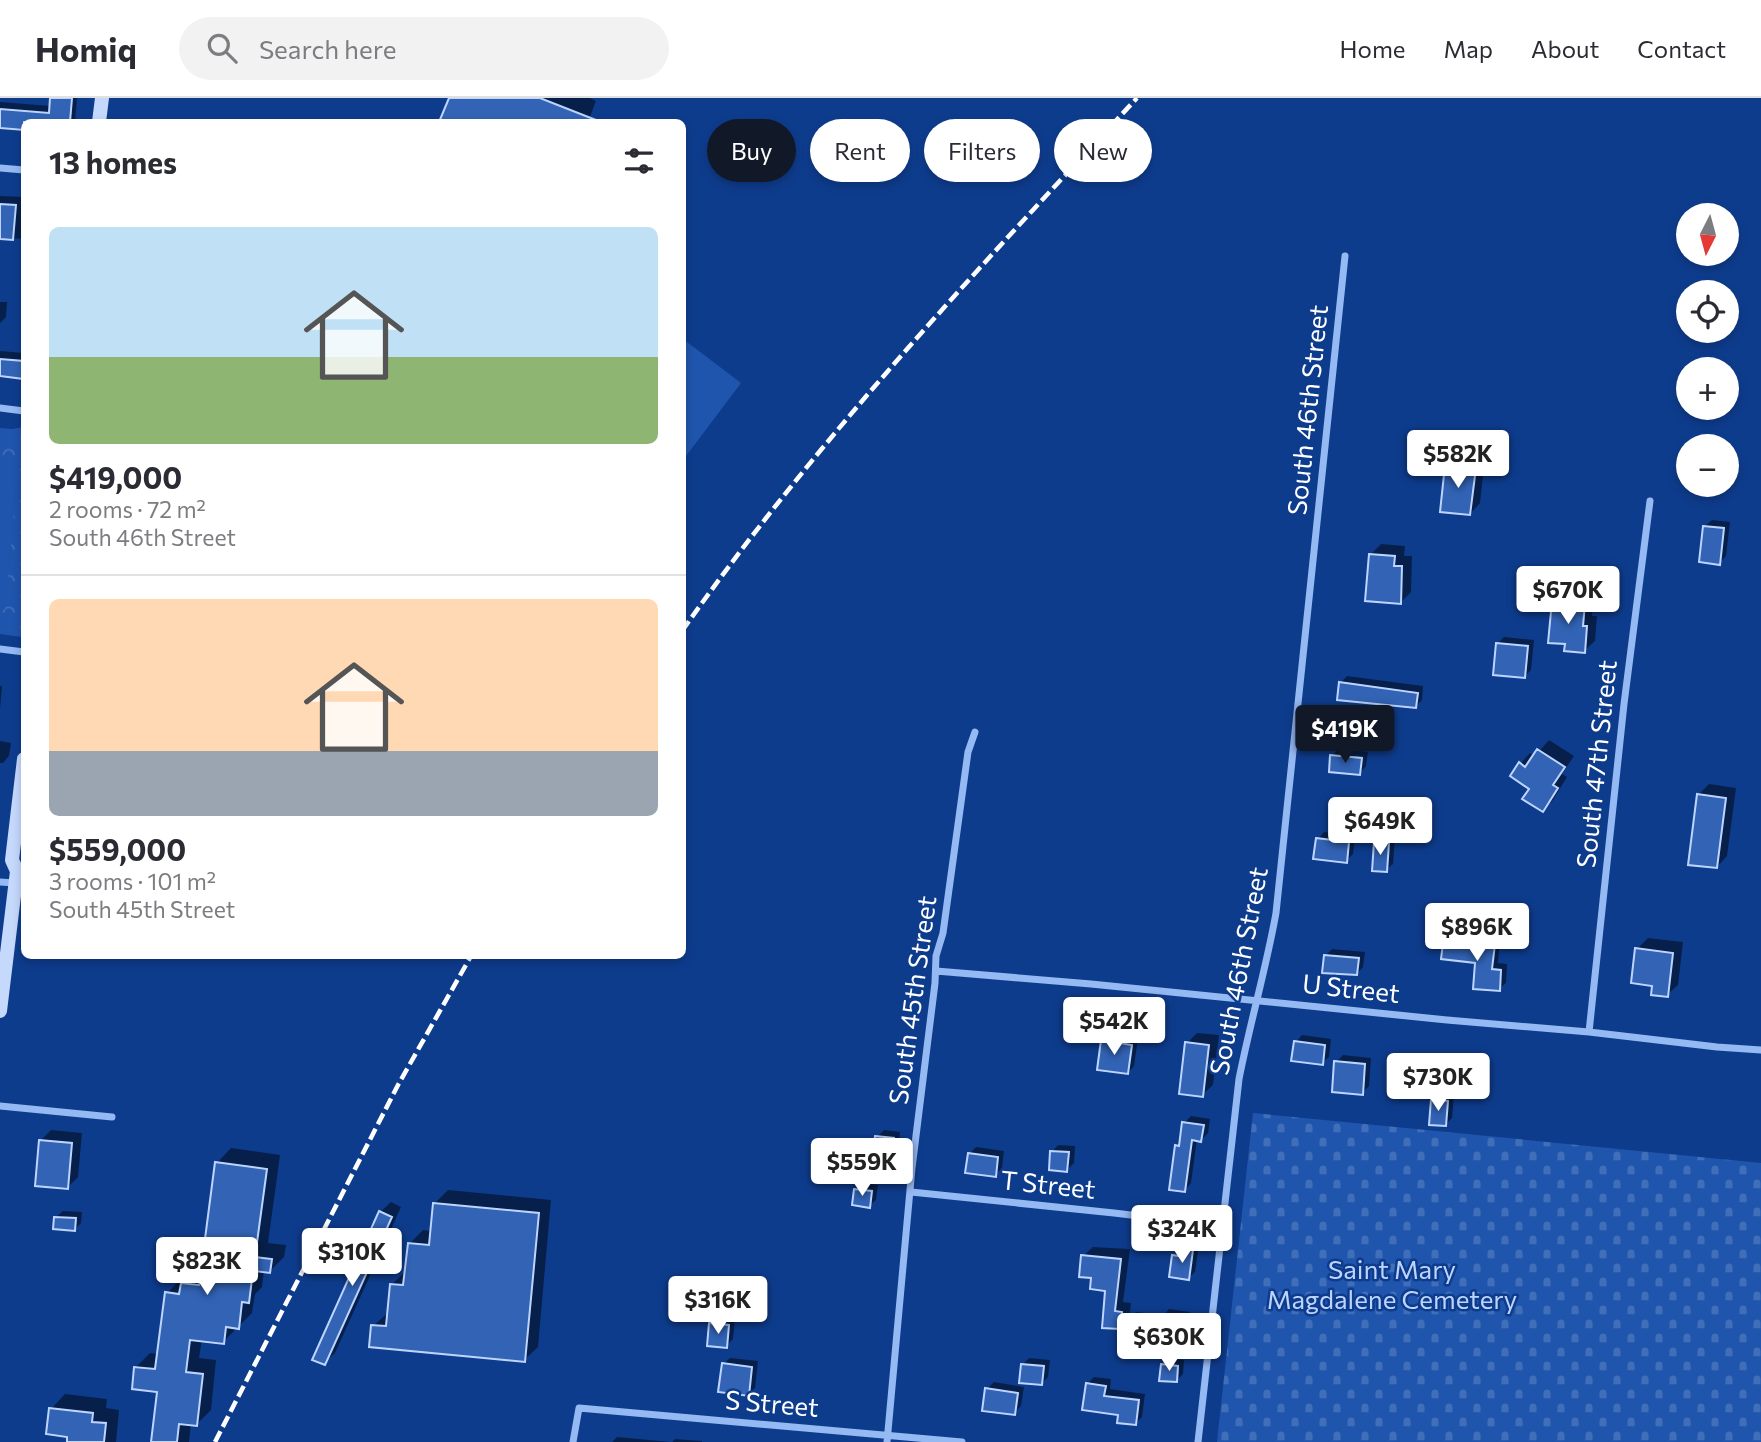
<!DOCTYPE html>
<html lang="en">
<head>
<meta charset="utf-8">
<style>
	:root { --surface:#fff; --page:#f2f2f3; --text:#2b2b33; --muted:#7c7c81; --line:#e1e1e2; --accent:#111827 }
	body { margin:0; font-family:Commissioner,sans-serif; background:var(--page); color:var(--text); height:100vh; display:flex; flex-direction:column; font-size:26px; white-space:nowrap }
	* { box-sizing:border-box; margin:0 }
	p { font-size:23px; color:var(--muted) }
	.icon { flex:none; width:38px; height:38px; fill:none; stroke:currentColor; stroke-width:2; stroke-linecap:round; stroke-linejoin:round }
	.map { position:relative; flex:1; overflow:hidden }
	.side { position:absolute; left:21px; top:21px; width:665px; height:840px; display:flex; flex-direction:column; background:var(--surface); border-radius:10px; box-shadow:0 4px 10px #0003 }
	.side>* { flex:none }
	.top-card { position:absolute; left:707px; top:21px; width:665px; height:63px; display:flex; gap:14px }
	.needle { width:46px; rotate:186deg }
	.tools { position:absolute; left:1676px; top:105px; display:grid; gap:14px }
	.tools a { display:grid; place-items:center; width:63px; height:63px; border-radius:50%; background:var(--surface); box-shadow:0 4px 10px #0003; font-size:35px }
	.price { position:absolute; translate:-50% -60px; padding:0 16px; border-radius:7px; background:#fff; color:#222; font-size:23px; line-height:46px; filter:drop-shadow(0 2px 4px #0008) }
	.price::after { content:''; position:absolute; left:50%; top:42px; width:21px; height:16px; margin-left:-10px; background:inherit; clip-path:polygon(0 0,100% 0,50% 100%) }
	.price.active { background:var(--accent); color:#fff }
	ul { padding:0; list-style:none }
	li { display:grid; align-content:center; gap:14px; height:371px; padding:0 28px }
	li+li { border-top:2px solid var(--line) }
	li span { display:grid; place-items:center; height:217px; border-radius:10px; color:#555 }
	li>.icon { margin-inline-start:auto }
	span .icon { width:126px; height:126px; fill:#fffc; stroke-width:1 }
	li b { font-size:30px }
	h2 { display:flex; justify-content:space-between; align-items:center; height:84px; padding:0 28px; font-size:30px }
	.tag { padding:0 24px; border-radius:32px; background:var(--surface); box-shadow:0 4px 10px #0003; font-size:24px; line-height:63px }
	.tag.active { background:var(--accent); color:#fff }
	header { display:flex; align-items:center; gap:42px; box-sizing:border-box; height:98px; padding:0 35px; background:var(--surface); border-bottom:2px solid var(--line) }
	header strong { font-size:33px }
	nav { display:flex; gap:38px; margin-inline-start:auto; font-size:24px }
	.search { width:490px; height:63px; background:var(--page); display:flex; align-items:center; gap:18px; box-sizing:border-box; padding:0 24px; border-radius:38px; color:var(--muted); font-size:26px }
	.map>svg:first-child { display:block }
</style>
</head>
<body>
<header>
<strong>Homiq</strong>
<div class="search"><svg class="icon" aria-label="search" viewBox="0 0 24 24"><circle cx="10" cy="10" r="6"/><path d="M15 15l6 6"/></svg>Search here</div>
<nav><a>Home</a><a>Map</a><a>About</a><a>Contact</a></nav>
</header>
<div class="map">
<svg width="1761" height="1344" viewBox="0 0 1761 1344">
	<defs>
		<pattern id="cemetery-stones" width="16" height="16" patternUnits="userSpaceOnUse" patternTransform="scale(1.75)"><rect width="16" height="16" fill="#2055ad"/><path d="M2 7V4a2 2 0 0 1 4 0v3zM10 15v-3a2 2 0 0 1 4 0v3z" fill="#416eb9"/></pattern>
		<pattern id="park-crowns" width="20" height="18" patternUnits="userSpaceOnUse" patternTransform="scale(1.75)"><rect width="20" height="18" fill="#2055ad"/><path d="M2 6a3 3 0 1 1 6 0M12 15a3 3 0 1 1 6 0" fill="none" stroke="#416eb9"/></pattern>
	</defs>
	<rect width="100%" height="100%" fill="#0e3c8d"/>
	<path fill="url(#cemetery-stones)" d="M1253 1015 1761 1065V1344H1217Z"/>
	<path fill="url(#park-crowns)" d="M24 329V514L22 539 0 536V330L12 331Z"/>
	<path fill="#2055ad" d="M683 241 741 285 683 362H682Z
		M0 381 17 383 5 511 0 514Z"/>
	<path fill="#0007" d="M52 0H77L75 24H24V30L0 28V4L51 8Z
		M451 0H590L596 3 588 24H441Z
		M0 98 24 99V141L0 139Z
		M24 176V220H21Z
		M0 204H7L6 219 0 225Z
		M0 253 24 255V290H22L23 279 0 277Z
		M1458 357 1485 360 1480 405 1470 416 1447 367Z
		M1712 422 1730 424 1726 458 1719 465 1705 428Z
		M1381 446 1405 448 1404 458H1412L1411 494 1401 504 1371 456Z
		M1564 493 1594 496 1592 518H1597L1595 543 1584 553 1567 545 1554 504Z
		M1504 539 1534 542 1531 572 1525 578 1497 546Z
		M1347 578 1423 588 1422 602 1415 609 1340 585Z
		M0 588H2L0 611Z
		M1549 642 1574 658 1562 676 1567 679 1553 702 1543 712 1520 666 1530 655 1535 658Z
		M0 643 11 645 9 658 3 665H0Z
		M1339 651 1368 654 1366 668 1360 675 1332 657Z
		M1709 686 1736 690 1727 758 1717 769 1698 697Z
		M1324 734 1355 738 1353 756 1346 763 1318 741Z
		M1383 738 1395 739 1393 766 1386 772 1376 745Z
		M1451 839 1482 843 1486 839 1500 840 1498 865 1507 866 1506 885 1499 891 1477 864 1444 846Z
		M1648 840 1683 844 1678 887 1667 897 1654 887 1637 851Z
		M1332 851 1365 854 1363 869 1357 876 1325 858Z
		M1197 935 1219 937 1213 987 1202 997 1187 945Z
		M1110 937 1138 940 1134 968 1128 975 1103 943Z
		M1302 937 1331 941 1329 959 1322 965 1296 944Z
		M1428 956 1442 957 1440 986 1434 993 1421 963Z
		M1343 957 1371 960 1369 988 1362 995 1336 964Z
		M1440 995 1454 997 1452 1020 1445 1027 1433 1002Z
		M1191 1018 1210 1021 1208 1035 1201 1042 1197 1041 1191 1085 1185 1092 1176 1048 1181 1043 1184 1025Z
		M51 1032 82 1035 78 1079 67 1090 40 1043Z
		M884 1032 900 1034 897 1056 890 1063 877 1039Z
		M1058 1047 1075 1048 1074 1065 1067 1072 1052 1054Z
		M976 1049 1004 1053 1002 1070 995 1077 969 1056Z
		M231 1050 280 1057 268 1145 286 1147 284 1159 270 1173 264 1172 262 1189 255 1196 252 1215 223 1244 202 1241 199 1260 216 1262 211 1312 197 1326 191 1325 189 1344H153L159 1292 136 1269 150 1255 159 1256 167 1195 181 1181H187L197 1171 203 1172 217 1065Z
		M863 1085 878 1087 876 1102 869 1108 856 1091Z
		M448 1092 551 1102 538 1249 524 1262 373 1228 389 1214 391 1187 405 1174 409 1146 423 1132 432 1133 435 1105Z
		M391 1104 401 1109 335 1255 324 1265 380 1114Z
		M63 1113 82 1114 81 1125 74 1132 56 1119Z
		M1188 1144 1199 1146 1195 1174 1188 1180 1174 1158Z
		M1093 1149 1130 1151 1123 1204 1131 1205 1129 1221 1136 1214 1164 1217 1169 1211 1190 1214 1187 1230 1181 1237 1146 1233 1142 1238 1128 1236 1129 1220 1120 1229 1107 1191 1093 1179 1083 1158Z
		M718 1219 735 1221 733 1241 726 1248 711 1226Z
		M730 1260 758 1263 755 1290 748 1296 723 1266Z
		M1029 1260 1050 1262 1048 1279 1042 1285 1023 1266Z
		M1169 1260 1184 1262 1183 1276 1176 1283 1162 1267Z
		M1094 1279 1111 1281 1110 1291 1145 1296 1142 1319 1136 1325 1087 1286Z
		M994 1284 1024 1289 1021 1308 1014 1315 987 1291Z
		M65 1296 107 1301 106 1310 119 1312 116 1344H68L69 1337 51 1311Z
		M617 1339 671 1344H612Z
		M675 1341 702 1343V1344H672Z"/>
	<path fill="#3263b5" stroke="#bdd5fe" stroke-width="2" d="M50 0H72L70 24H24V32L0 30V11L49 15Z
		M449 0H540L601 24H439Z
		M0 106 16 107 13 142 0 141Z
		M0 261 24 263V281L0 278Z
		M1445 367 1476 370 1470 417 1440 414Z
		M1703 428 1724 430 1720 467 1699 464Z
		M1369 456 1395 458 1394 468H1402L1401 506 1365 503Z
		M1552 503 1585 506 1583 528H1587L1585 555 1564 553 1565 546 1548 545Z
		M1496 545 1528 548 1525 580 1493 577Z
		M1339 584 1418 595 1416 610 1337 602Z
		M1537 651 1565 669 1553 687 1558 690 1543 714 1522 701 1529 691 1510 678 1519 664 1525 669Z
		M1330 657 1362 660 1360 677 1329 674Z
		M1697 696 1726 700 1717 770 1688 767Z
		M1316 740 1349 744 1347 765 1313 761Z
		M1374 744 1389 745 1387 774 1372 773Z
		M1443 845 1477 849V845L1495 846 1492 871 1501 872 1500 893 1473 891 1475 865 1441 861Z
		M1635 850 1673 855 1668 899 1651 897 1652 888 1631 885Z
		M1324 857 1359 860 1357 877 1322 875Z
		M1101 942 1132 947 1128 976 1097 972Z
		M1294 943 1325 947 1323 967 1291 963Z
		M1185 944 1209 947 1203 999 1179 996Z
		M1420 962 1436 963 1434 995 1418 993Z
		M1334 963 1365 966 1363 997 1332 994Z
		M1431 1001 1448 1003 1446 1028 1429 1027Z
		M1182 1024 1204 1027 1201 1044 1192 1042 1185 1094 1169 1092 1175 1047 1179 1048Z
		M875 1038 894 1040 891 1065 872 1062Z
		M39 1042 72 1045 68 1091 35 1088Z
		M1050 1053 1069 1054 1067 1074 1049 1072Z
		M968 1055 998 1059 996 1079 965 1075Z
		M215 1064 267 1071 255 1159 272 1161 270 1175 253 1173 249 1205 242 1204 239 1231 226 1229 224 1246 190 1242 186 1274 203 1276 197 1328 179 1326 177 1344H151L157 1294 132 1291 134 1269 155 1271 165 1194 179 1196 181 1185 199 1187Z
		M854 1091 872 1093 870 1110 852 1107Z
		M433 1105 539 1115 525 1264 369 1249 371 1227 386 1228 390 1186 403 1187 408 1145 429 1147Z
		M379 1113 392 1119 325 1267 312 1262Z
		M54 1119 76 1120 75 1133 53 1131Z
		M1180 1150 1193 1152 1189 1182 1169 1179 1172 1157 1179 1158Z
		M1081 1157 1121 1161 1115 1213 1122 1214 1120 1231 1102 1230 1105 1193 1090 1191 1091 1180 1079 1179Z
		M1161 1217 1184 1220 1181 1239 1143 1234 1142 1239 1126 1238 1127 1220 1160 1223Z
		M709 1225 729 1227 727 1250 707 1248Z
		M722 1265 752 1269 749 1298 718 1294Z
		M1021 1266 1044 1268 1042 1287 1019 1285Z
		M1161 1266 1178 1268 1177 1284 1159 1283Z
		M1086 1285 1106 1288 1104 1298 1139 1302 1136 1327 1117 1325 1118 1317 1082 1312Z
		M985 1290 1018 1295 1015 1317 982 1313Z
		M49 1310 93 1315 92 1324 106 1325 104 1344H67V1339L46 1336Z"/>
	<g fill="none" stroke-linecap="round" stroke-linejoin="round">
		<path stroke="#95b9f3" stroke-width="7" d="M0 70 24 72
			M0 310 24 313
			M0 551 24 554
			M0 784 15 785
			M936 873 1091 886 1447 922 1589 934 1717 949 1761 952
			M1589 934 1624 606 1650 403
			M0 1008 112 1019
			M911 1094 1114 1115 1222 1128
			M573 1344 579 1310 962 1344
			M887 1344 912 1070 935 885 936 858 943 835 968 654 975 634
			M1198 1344 1239 981C1250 925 1266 871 1276 815L1345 158"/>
		<path stroke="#c5d9fd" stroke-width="14" d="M99 24 102 0
			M0 913 17 773 12 762 24 661"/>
		<path stroke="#fff" stroke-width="4.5" stroke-dasharray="12 5" stroke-linecap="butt" d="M682 533C817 341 978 171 1137 0
			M215 1344 398 987 471 858"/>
	</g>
	<g text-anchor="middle" stroke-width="5" stroke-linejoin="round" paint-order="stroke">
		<g font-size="26" fill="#fff" stroke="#0e3c8d">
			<text transform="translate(1308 312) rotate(-84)" y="9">South 46th Street</text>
			<text transform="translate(1597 666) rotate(-84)" y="9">South 47th Street</text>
			<text transform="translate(1239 873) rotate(-79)" y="9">South 46th Street</text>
			<text transform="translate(1351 891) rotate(6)" y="9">U Street</text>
			<text transform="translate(913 902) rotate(-82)" y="9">South 45th Street</text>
			<text transform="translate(1048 1087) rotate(6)" y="9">T Street</text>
			<text transform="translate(772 1306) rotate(5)" y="9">S Street</text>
		</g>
		<g font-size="26" fill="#bdd5fe" stroke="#0e3c8d">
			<text x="1392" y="1181">Saint Mary<tspan x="1392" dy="30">Magdalene Cemetery</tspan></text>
		</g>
	</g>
</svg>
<div class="tools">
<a><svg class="needle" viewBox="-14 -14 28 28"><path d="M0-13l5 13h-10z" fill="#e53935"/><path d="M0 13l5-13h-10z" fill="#7c7c81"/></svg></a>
<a><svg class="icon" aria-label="locate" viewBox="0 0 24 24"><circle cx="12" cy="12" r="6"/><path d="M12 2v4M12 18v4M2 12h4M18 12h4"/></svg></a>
<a>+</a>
<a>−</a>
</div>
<b class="price" style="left:1458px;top:392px">$582K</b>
<b class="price" style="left:1568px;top:528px">$670K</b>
<b class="price active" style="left:1345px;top:667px">$419K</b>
<b class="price" style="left:1380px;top:759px">$649K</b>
<b class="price" style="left:1477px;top:865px">$896K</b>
<b class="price" style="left:1114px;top:959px">$542K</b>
<b class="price" style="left:1438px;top:1015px">$730K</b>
<b class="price" style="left:862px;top:1100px">$559K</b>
<b class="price" style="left:1182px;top:1167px">$324K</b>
<b class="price" style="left:352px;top:1190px">$310K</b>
<b class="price" style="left:207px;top:1199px">$823K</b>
<b class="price" style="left:718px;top:1238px">$316K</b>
<b class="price" style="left:1169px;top:1275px">$630K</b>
<div class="top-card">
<a class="tag active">Buy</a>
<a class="tag">Rent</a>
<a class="tag">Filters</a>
<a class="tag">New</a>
</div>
<section class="side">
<h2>13 homes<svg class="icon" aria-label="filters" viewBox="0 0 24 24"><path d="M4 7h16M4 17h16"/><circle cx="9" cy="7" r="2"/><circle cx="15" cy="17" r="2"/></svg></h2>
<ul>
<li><span style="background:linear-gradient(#bfe0f5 60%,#8fb573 0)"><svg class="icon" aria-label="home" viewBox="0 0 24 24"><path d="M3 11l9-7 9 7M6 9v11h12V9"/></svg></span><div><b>$419,000</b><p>2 rooms · 72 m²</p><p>South 46th Street</p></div></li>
<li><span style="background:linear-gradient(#ffd9b3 70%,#9aa5b1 0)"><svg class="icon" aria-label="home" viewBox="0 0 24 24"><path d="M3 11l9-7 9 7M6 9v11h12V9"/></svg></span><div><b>$559,000</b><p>3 rooms · 101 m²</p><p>South 45th Street</p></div></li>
</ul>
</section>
</div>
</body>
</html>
